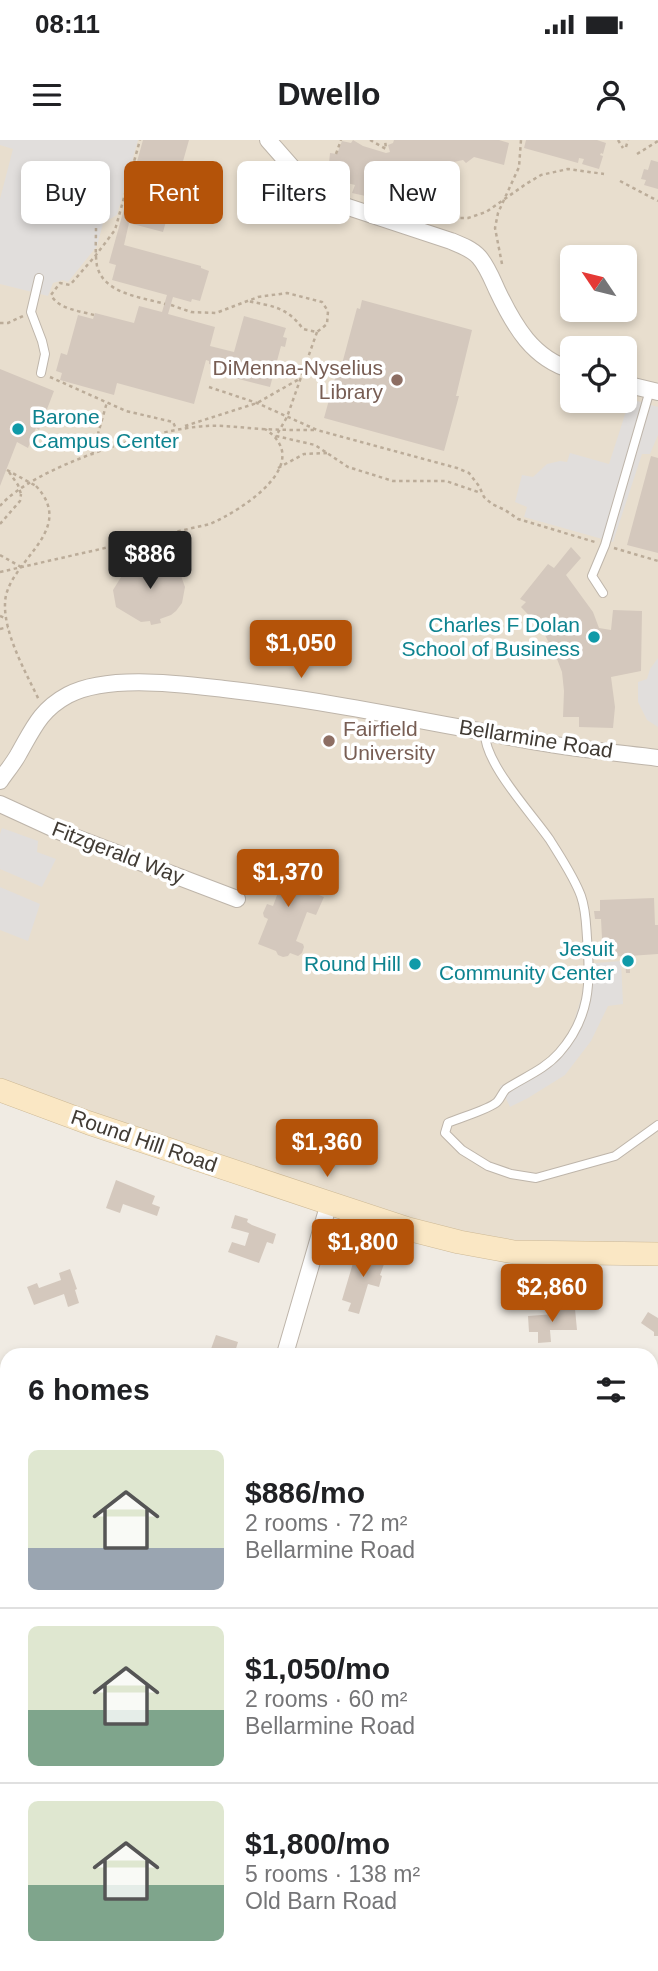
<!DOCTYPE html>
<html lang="en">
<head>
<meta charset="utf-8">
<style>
	:root { --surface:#fff; --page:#f6f6f6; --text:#202124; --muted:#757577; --line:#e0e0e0; --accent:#b45309 }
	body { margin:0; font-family:Arial,sans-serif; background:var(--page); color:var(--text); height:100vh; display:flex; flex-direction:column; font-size:26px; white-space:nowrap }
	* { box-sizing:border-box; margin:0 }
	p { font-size:23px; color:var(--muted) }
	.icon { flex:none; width:38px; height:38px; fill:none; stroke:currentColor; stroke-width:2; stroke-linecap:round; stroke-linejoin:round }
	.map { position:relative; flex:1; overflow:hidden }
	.drawer { position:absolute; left:0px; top:1208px; width:658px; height:625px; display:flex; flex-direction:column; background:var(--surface); border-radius:21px 21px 0 0; box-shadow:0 4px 10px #0003 }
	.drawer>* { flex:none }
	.guide { position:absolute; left:21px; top:21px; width:616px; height:63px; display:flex; gap:14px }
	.needle { width:46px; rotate:305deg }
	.fabs { position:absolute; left:560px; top:105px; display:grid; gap:14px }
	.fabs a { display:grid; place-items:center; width:77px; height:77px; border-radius:10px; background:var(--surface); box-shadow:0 4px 10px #0003; font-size:35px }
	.price { position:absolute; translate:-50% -60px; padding:0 16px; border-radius:7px; background:var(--accent); color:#fff; font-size:23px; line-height:46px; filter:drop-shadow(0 2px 4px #0008) }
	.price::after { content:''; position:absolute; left:50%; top:42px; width:21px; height:16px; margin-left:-10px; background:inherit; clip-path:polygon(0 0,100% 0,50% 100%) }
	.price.current { background:#222; color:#fff }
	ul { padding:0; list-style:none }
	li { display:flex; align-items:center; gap:21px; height:175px; padding:0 28px }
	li+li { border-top:2px solid var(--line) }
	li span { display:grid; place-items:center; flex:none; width:196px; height:140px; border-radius:10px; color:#555 }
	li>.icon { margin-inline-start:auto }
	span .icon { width:84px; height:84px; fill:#fffc; stroke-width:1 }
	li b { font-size:30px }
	h2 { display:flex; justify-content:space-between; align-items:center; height:84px; padding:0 28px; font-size:30px }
	.pill { padding:0 24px; border-radius:10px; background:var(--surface); box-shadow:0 4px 10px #0003; font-size:24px; line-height:63px }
	.pill.current { background:var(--accent); color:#fff }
	.status { display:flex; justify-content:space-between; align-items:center; height:49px; padding:0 35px; background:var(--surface); direction:ltr }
	.status svg { height:19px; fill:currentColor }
	header { display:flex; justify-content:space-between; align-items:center; height:91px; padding:0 28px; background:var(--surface); font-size:32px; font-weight:700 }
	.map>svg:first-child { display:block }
</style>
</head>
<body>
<div class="status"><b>08:11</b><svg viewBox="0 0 49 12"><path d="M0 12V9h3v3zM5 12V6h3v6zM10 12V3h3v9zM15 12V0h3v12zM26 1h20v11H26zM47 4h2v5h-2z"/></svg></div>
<header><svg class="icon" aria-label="menu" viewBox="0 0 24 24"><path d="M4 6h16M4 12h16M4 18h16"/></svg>Dwello<svg class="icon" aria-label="person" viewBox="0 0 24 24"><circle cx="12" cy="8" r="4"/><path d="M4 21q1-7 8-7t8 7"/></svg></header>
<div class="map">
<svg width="658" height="1831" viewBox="0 0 658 1831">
	<rect width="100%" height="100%" fill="#f0ebe3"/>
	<path fill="#e8dece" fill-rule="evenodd" d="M0 0H658V1106L509 1101 364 1070 0 940ZM572 117H625V170H572ZM572 208H625V261H572Z"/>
	<path fill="#e1dedc" d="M0 0H138L117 75 103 83 97 106 68 142 63 140 53 143 48 156 0 144V59L13 9 0 5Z
		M630 259 658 267V295L650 314H642L613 402 524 377 527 367 515 362 522 335 533 337 547 324 560 321 567 322 570 313 609 324Z
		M658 518V587L647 580 638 562V542L647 539 650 529Z
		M2 688 38 701 37 712 56 719 42 747 0 729V694Z
		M0 747 40 764 28 801 0 790Z
		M621 821 623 864 608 866 591 901 565 935 528 958 510 967 500 946 524 935 551 917 564 903 572 887 582 856 585 824Z"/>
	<path fill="#d4c8bd" d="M143 0H189L163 92 129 83 124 105 201 126V128L209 131 200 161 192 159 191 162 173 157 168 174 215 187 210 206 234 212 244 176 286 188 283 197 287 198 285 207 281 206 270 247 227 236 230 226H228L227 229 209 224V221L206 220 194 264 117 243 114 255 60 240 62 233 56 231 61 213 67 215 78 175 93 179 95 173 134 183 139 166 162 172 167 155 112 140 116 125 109 123Z
		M353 0 363 6 386 13 390 12 388 5 393 3 394 0H499L509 3 504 25 474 17 466 23 463 20 449 23 448 28 437 27 424 30 423 35 412 33 399 37 394 54 372 47 370 57 352 53 355 45 347 43 348 39 328 33 330 13 337 14 342 1 351 3Z
		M526 0H597L606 3 603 14 601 13 600 15 603 16 599 29 582 24 584 19 579 18 578 23 524 8Z
		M651 20 658 22V49L644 45 646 40 641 39 644 29 648 30Z
		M362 160 472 190 456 256H459L444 311 324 278 339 224H342L357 168 360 169Z
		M0 229 54 251 39 290 36 288 28 308 17 302 0 346Z
		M651 316 658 318V413L627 405Z
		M571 407 581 418 566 435 593 472 599 488 611 490 613 470 642 471 641 531 611 537 615 567 613 588 579 587V577H563L564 551 562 532 557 519 542 489 521 467 526 462 520 459 548 424 554 428Z
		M146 417V420H163L175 427 180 433 185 447 182 463 176 471 171 475 160 479 161 483 151 485 150 481 141 482 116 467 113 450 128 426 137 424 136 419Z
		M270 717 307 732 301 748 324 757 316 775 307 772 296 801 303 804 304 807 302 813 298 816 290 813 288 816 283 817 278 815 276 811 258 804 268 779 264 777 263 773 267 764 273 766 282 742 263 734Z
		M654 758 655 785H658V814L629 816 630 833H626L625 816 603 817 601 779H595L594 771H600V760Z
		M116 1040 155 1056 152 1064 160 1067 157 1076 123 1064 120 1073 106 1068Z
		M235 1075 248 1079 247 1082 252 1085 276 1094 273 1104 267 1102 259 1123 228 1112 232 1102 245 1106 249 1093 231 1088Z
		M366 1110 387 1116 380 1135 382 1136 379 1147 368 1144 359 1174 348 1171 351 1163 342 1160 353 1123 361 1126Z
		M70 1129 77 1149 75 1150 79 1163 68 1167 64 1154 34 1165 27 1147 37 1143 39 1148 61 1140 59 1133Z
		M560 1168 562 1170 575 1169 577 1190H550L551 1202 538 1203V1192H529L528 1176 555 1174V1169Z
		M648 1172 658 1178V1196H654V1192L641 1183Z
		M216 1195 238 1202 235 1212 242 1214H217L218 1211 211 1209Z
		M651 1621H656V1624H658V1646H651Z"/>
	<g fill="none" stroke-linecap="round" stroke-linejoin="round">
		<defs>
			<path id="service" d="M39 138 31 172 42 201 45 214 41 233
				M603 453 592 436 605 405 650 250
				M485 592C483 622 533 675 550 700 561 718 574 737 581 756 586 770 586 784 587 798 591 843 590 878 559 913 544 930 524 937 506 949 502 953 501 958 497 962 490 969 459 978 448 983L445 993 462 1010 488 1026 511 1034 536 1038 615 1016 658 985"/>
			<path id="minor" d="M268 0 297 33 320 53 339 64 451 101C461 105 472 109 479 117 487 126 492 139 497 150 514 186 533 219 572 230
				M625 244 658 252
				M0 641C6 632 13 624 18 615 33 589 40 570 68 555 108 534 180 544 224 549 330 561 433 583 537 602 577 609 618 613 658 618
				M0 664 61 692 237 759
				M285 1214 329 1063
				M651 1541 658 1540
				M0 1623 7 1630
				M243 1831 257 1830
				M473 1831V1825"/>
			<path id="secondary" d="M0 950 89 983 329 1063 408 1089 459 1102 514 1112 658 1114"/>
		</defs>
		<use href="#service" stroke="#beb5aa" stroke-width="10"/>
		<use href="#minor" stroke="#beb5aa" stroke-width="18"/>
		<use href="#secondary" stroke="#cdb996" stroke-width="24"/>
		<path stroke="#bbac99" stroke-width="2.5" stroke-dasharray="3.5 3.5" stroke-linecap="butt" d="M370 0 386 9 385 0
			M618 0 623 8
			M626 7 628 0
			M336 14 341 0
			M637 14 658 1
			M620 41 658 61
			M412 72 441 78H468L486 72 526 44 541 35 568 29 604 34
			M96 88C96 100 95 114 97 126 104 154 141 157 165 164
			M502 124 495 88 498 73 519 27 521 0
			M171 165 191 172 216 173 258 157 287 153 322 162 328 171 327 184 317 192 303 189C287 167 273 166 247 161
			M94 175C80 171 58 169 51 155L60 143 70 145 96 115 115 90 140 0
			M0 183H8L23 176
			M317 192 287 277 276 296 315 305 348 327 393 341H446L481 353
			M50 237 126 271 173 282 176 289
			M209 247 257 263 317 290 457 328 469 333 479 346 484 357 492 364 505 370 518 379 595 402
			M185 286 257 263 301 238
			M92 315 107 262
			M278 328 304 314 327 313
			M36 346C79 392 5 422 5 464 4 494 26 533 39 560
			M0 366C33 327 156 288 207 286 221 285 235 287 249 288 271 290 292 290 314 290
			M0 384 20 361 21 354
			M614 408 658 421
			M0 415 21 427
			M0 432 210 384C242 370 316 323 265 289
			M0 476 7 479
			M0 489 8 487"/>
		<use href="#service" stroke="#fff" stroke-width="8"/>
		<use href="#minor" stroke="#fff" stroke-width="16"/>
		<use href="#secondary" stroke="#fae7c4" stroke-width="23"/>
		<path stroke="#bbac99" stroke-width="2.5" stroke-dasharray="3.5 3.5" stroke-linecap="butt" d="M7 330 36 346
			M9 332 18 345 21 354"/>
	</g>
	<g fill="#8d6e63" stroke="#fff" stroke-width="2.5">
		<circle cx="397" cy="240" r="7"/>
		<circle cx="329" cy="601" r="7"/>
	</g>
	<g fill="#0f9aa8" stroke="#fff" stroke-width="2.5">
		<circle cx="18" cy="289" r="7"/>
		<circle cx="594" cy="497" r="7"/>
		<circle cx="628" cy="821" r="7"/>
		<circle cx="415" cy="824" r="7"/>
	</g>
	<g text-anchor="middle" stroke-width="7" stroke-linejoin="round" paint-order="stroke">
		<g font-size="21" fill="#785e54" stroke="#fff" text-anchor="end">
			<text x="383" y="235">DiMenna-Nyselius<tspan x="383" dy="24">Library</tspan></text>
			<text x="343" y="596" text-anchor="start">Fairfield<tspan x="343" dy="24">University</tspan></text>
		</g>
		<g font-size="21" fill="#0d838f" stroke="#fff" text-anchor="end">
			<text x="32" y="284" text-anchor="start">Barone<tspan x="32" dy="24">Campus Center</tspan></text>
			<text x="580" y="492">Charles F Dolan<tspan x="580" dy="24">School of Business</tspan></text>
			<text x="614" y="816">Jesuit<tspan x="614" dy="24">Community Center</tspan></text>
			<text x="401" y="831">Round Hill</text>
		</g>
		<g font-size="21" fill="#413b34" stroke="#fff">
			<text transform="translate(536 599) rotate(9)" y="7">Bellarmine Road</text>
			<text transform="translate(118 713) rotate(21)" y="7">Fitzgerald Way</text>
			<text transform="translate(144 1001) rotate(19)" y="7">Round Hill Road</text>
		</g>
	</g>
</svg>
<div class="fabs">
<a><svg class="needle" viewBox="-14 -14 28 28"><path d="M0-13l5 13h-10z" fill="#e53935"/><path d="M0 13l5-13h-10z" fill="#757577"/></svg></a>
<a><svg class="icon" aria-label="locate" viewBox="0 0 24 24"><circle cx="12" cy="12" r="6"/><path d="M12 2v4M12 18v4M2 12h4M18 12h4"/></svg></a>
</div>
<b class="price current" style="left:150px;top:451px">$886</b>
<b class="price" style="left:301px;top:540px">$1,050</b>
<b class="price" style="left:288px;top:769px">$1,370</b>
<b class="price" style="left:327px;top:1039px">$1,360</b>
<b class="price" style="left:363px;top:1139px">$1,800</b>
<b class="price" style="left:552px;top:1184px">$2,860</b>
<div class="guide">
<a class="pill">Buy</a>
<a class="pill current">Rent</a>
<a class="pill">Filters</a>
<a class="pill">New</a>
</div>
<section class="drawer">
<h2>6 homes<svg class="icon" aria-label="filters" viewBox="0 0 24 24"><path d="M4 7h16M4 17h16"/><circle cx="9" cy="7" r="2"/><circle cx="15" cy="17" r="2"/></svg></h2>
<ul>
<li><span style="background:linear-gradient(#dfe7d0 70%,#9aa5b1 0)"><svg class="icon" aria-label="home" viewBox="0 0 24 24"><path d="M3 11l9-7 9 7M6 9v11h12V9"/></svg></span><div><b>$886/mo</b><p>2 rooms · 72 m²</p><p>Bellarmine Road</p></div></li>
<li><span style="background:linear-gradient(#dfe7d0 60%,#7fa58c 0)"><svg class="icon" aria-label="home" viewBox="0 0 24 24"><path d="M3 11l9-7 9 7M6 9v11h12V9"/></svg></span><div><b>$1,050/mo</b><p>2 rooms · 60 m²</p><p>Bellarmine Road</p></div></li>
<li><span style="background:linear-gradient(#dfe7d0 60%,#7fa58c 0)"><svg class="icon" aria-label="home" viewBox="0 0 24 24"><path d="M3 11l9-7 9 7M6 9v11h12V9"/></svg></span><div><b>$1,800/mo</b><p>5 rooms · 138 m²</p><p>Old Barn Road</p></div></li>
</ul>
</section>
</div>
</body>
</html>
